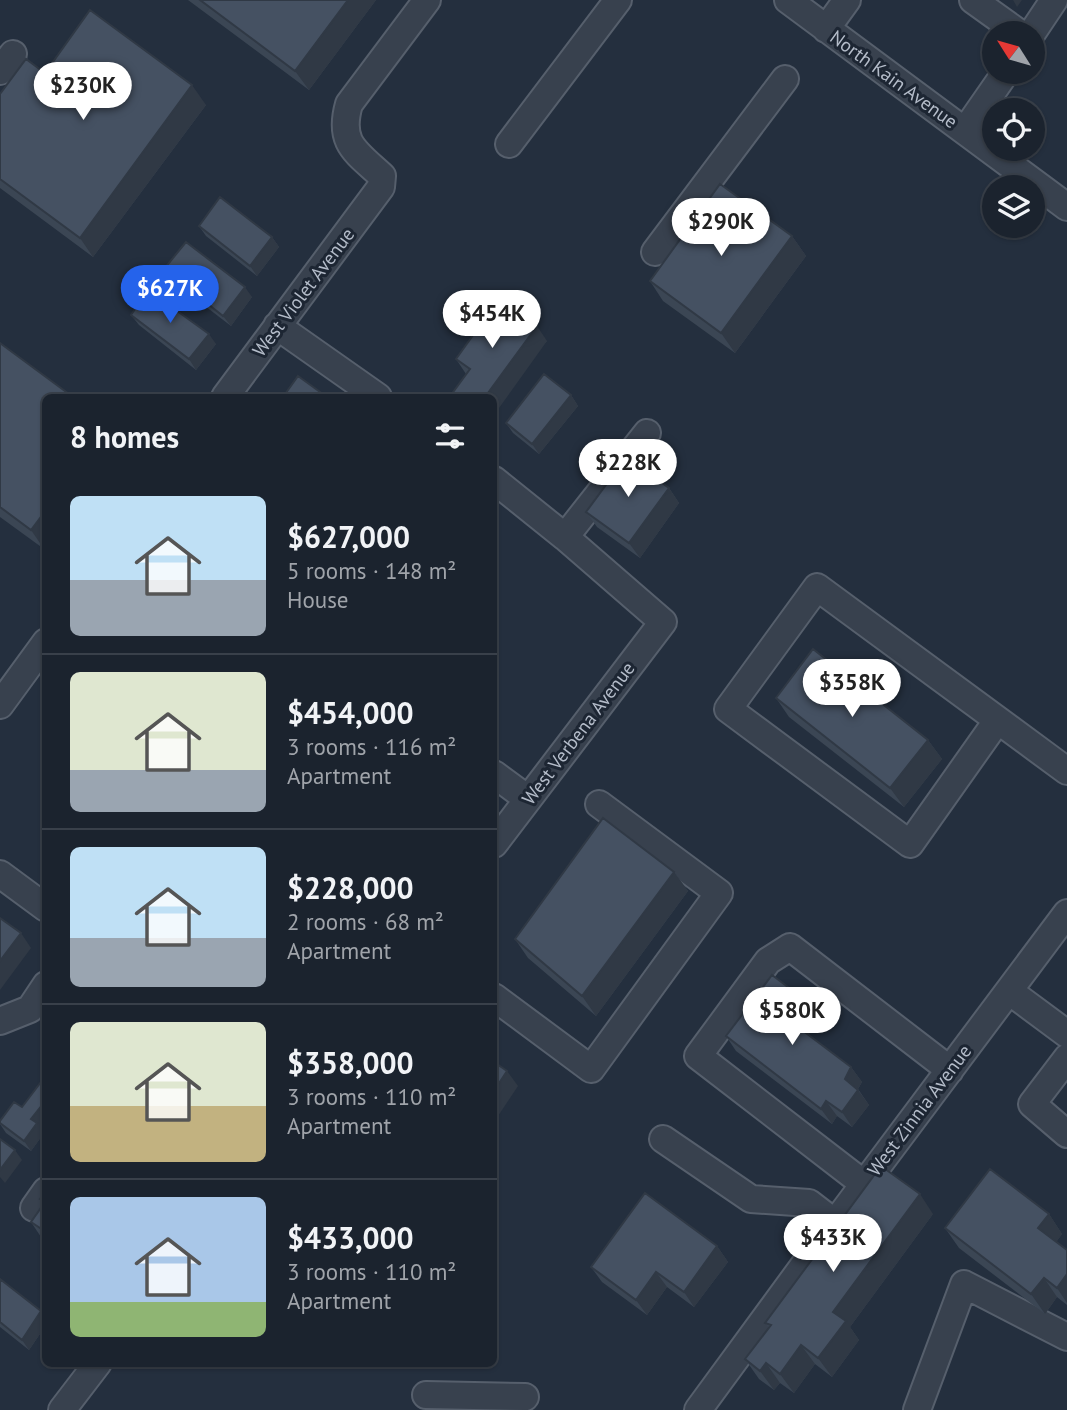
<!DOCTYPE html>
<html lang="en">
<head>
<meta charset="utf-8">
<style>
	:root { --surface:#1b232e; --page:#242b36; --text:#f1f3f6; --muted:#a0a4aa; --line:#39404a; --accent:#2563eb }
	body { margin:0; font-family:"PT Sans",sans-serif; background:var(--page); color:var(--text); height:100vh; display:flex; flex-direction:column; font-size:26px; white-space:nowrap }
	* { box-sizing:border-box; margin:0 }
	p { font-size:23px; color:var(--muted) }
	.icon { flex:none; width:38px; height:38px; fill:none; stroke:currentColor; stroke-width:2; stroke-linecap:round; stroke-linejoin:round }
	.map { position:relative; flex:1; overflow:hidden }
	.panel { position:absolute; left:42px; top:394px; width:455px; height:973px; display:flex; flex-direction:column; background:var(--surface); border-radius:10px; box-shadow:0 2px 5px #0004,0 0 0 2px var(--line) }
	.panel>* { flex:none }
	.needle { width:46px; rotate:307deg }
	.controls { position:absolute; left:982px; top:21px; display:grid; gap:14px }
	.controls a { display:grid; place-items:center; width:63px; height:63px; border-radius:50%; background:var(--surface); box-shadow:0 2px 5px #0004,0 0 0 2px var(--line); font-size:35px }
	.price { position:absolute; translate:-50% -60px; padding:0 16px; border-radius:24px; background:#fff; color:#222; font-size:23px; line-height:46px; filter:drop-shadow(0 2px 4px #0008) }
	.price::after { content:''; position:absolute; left:50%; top:42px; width:21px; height:16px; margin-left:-10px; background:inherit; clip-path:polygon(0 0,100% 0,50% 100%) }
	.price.selected { background:var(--accent); color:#fff }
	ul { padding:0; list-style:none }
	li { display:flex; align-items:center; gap:21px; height:175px; padding:0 28px }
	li+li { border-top:2px solid var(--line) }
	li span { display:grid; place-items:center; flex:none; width:196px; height:140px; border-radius:10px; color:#555 }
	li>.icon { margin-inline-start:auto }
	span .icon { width:84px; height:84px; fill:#fffc; stroke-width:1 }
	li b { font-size:30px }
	h2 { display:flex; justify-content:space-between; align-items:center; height:84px; padding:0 28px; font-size:30px }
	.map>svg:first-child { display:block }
</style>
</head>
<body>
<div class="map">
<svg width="1067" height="1410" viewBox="0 0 1067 1410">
	<rect width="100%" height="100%" fill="#242f3e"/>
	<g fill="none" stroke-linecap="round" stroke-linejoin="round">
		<defs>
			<path id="minor" d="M788 0 1067 207
				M973 0 1019 33
				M826 29 847 0
				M1032 33 1054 0
				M0 71 13 54
				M965 131 1006 72
				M509 144 618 0
				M655 252 785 79
				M277 326 378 397
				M225 397 381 187 382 176C355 151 338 143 349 104L427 0
				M494 480 565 537 663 622 494 844
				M565 537 647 433
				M0 705 46 642
				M997 721 910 844 728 709 817 587 1067 771
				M494 774 528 799
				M0 874 46 908
				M1009 991 1067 1034
				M494 997 591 1069 719 893 599 804
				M0 1021 30 1009 46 985
				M1067 1058 1032 1104 1067 1134
				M663 1139 751 1199 809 1203 835 1223
				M864 1184 698 1056 768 961 790 947 950 1070
				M34 1208 46 1191
				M426 1395 525 1397
				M62 1410 98 1363
				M698 1410 835 1223 1067 913
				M917 1410 964 1284 1067 1337"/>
		</defs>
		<use href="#minor" stroke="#565f6c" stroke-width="30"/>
		<use href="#minor" stroke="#38414e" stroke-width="26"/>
	</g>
	<path fill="#3b4654" d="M188 0H376L309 90Z
		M45 73 206 105 93 257 0 188V94Z
		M199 226 272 237 279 247 257 276 206 236Z
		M792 236 806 256 735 353 663 301 650 281Z
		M164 269 252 297 231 326 171 280Z
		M131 315 216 344 196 370 139 325Z
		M547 341 494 397H453L451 395 466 374 456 359Z
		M0 343 46 397V548L44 549 0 517Z
		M571 395 578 406 539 454 513 433 506 423Z
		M646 462 657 477 656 478 669 488 679 503 640 558 597 527 586 512Z
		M776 698 928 740 942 759 904 807 789 717Z
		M674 872 688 891 596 1016 528 958 515 939Z
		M820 1018 808 1034 851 1067 862 1082 858 1089 869 1105 852 1127 837 1116 832 1124 736 1051 726 1036Z
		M0 1121 40 1128 44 1133 31 1151 6 1133 0 1124Z
		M46 1192V1240L41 1237 31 1222 44 1203 40 1199Z
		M933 1214 850 1327 859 1340 832 1377 815 1364 794 1393 780 1383 774 1390 759 1379 745 1359 769 1328 765 1323Z
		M1049 1214 1062 1234 1056 1242 1067 1250V1305L1057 1297 1045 1314 959 1248 945 1228Z
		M717 1246 728 1262 694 1307 667 1287 647 1315 602 1282 591 1267Z
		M0 1279 46 1318V1325L29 1350 0 1327Z"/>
	<path fill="#303945" d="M348 0H376L309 90 295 71Z
		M1013 0H1022L1017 7Z
		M192 85 206 105 93 257 80 238Z
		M792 236 806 256 735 353 721 333Z
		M272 237 279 247 257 276 250 266Z
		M245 287 252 297 231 326 223 316Z
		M537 326 547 341 494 415V397H485Z
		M209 334 216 344 196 370 189 359Z
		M571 395 578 406 539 454 532 444Z
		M646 462 657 477 652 483 641 468Z
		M669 488 679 503 640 558 629 543Z
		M46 510V548L44 549 31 530Z
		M928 740 942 759 904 807 890 788Z
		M674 872 688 891 596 1016 582 996Z
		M21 933 31 948 0 990V961Z
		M809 1003 820 1018 805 1039 794 1024Z
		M851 1067 862 1082 855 1094 845 1079Z
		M507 1071 518 1086 494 1122V1091Z
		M858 1090 869 1105 852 1127 842 1112Z
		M46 1100V1120L40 1128 44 1133 31 1151 24 1141 31 1119Z
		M826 1101 837 1116 832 1124 821 1109Z
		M15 1150 22 1160 5 1183 0 1177V1170Z
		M920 1194 933 1214 850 1327 859 1340 832 1377 818 1358 833 1312Z
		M1049 1214 1062 1234 1052 1248 1038 1228Z
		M717 1246 728 1262 694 1307 684 1292Z
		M656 1272 667 1287 647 1315 636 1300Z
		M1067 1274V1303L1057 1288Z
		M1044 1278 1057 1297 1045 1314 1031 1294Z
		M41 1311 46 1318V1325L29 1350 22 1340Z
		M801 1345 815 1364 794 1393 780 1374Z
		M766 1363 780 1383 774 1390 760 1371Z"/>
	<path fill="#455162" stroke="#303945" stroke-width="2" d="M200 0H348L295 71Z
		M90 10 192 85 80 238 0 179V94L26 59 45 73Z
		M720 184 792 236 721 333 650 281Z
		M220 197 272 237 250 266 199 226Z
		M186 242 245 287 223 316 164 269Z
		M148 290 209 334 189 359 131 315Z
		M499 299 537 326 485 397H455L451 395 470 369 456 359Z
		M0 343 73 397H46V510L31 530 0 507Z
		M544 374 571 395 532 444 506 423Z
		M298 376 327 397H283Z
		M631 451 646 462 641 468 669 488 629 543 586 512Z
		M813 649 928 740 890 788 776 698Z
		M603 818 674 872 582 996 515 939Z
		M0 918 21 933 0 961Z
		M772 975 809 1003 794 1024 851 1067 845 1079 858 1090 842 1112 826 1101 821 1109 726 1036Z
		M494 1062 507 1071 494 1091Z
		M41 1082 46 1085V1100L31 1119 37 1123 24 1141 0 1123V1121L14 1102 22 1107Z
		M0 1139 15 1150 0 1170Z
		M881 1166 920 1194 833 1312 846 1321 818 1358 801 1345 780 1374 766 1363 760 1371 745 1359 771 1325 765 1323Z
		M990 1169 1049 1214 1038 1228 1067 1250V1274L1057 1288 1044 1278 1031 1294 945 1228Z
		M46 1192V1232L31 1222 45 1202 40 1199Z
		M645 1193 717 1246 684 1292 656 1272 636 1300 591 1267Z
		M0 1279 41 1311 22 1340 0 1322Z"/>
	<g text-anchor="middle" stroke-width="6" stroke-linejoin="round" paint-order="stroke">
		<g font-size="19" fill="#b4bcc9" stroke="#1d2633">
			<text transform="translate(894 79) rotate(36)" y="7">North Kain Avenue</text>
			<text transform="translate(303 292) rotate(-53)" y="7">West Violet Avenue</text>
			<text transform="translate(578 733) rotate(-53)" y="7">West Verbena Avenue</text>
			<text transform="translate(919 1110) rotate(-53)" y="7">West Zinnia Avenue</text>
		</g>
	</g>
</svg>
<div class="controls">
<a><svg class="needle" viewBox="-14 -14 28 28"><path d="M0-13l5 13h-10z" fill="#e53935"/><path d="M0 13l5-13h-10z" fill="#a0a4aa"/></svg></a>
<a><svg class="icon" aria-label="locate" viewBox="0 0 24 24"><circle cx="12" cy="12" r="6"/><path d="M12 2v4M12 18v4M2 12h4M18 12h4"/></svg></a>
<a><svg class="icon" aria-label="layers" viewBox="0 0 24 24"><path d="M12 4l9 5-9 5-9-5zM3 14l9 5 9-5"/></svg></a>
</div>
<b class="price" style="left:83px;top:122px">$230K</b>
<b class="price" style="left:721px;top:258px">$290K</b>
<b class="price selected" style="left:170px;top:325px">$627K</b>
<b class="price" style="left:492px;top:350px">$454K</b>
<b class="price" style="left:628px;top:499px">$228K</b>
<b class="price" style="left:852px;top:719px">$358K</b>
<b class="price" style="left:792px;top:1047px">$580K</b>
<b class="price" style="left:833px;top:1274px">$433K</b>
<section class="panel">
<h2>8 homes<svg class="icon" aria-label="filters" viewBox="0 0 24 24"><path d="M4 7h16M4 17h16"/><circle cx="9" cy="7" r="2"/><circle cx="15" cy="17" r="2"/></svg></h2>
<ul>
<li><span style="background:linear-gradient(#bfe0f5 60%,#9aa5b1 0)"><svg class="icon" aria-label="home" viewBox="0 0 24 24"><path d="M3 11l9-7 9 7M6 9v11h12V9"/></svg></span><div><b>$627,000</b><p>5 rooms · 148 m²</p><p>House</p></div></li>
<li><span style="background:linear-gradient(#dfe7d0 70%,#9aa5b1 0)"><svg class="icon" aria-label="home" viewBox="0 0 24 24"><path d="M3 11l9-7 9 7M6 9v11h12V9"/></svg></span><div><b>$454,000</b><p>3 rooms · 116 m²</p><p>Apartment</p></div></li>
<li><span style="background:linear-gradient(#bfe0f5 65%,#9aa5b1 0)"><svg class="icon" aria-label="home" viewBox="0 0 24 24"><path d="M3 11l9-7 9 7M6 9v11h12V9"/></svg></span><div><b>$228,000</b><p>2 rooms · 68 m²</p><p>Apartment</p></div></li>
<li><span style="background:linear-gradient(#dfe7d0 60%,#c2b280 0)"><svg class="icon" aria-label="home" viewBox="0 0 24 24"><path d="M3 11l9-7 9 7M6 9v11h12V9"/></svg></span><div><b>$358,000</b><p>3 rooms · 110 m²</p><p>Apartment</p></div></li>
<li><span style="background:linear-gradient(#a9c7e8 75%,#8fb573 0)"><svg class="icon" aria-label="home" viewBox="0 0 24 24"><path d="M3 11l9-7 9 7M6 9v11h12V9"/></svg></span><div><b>$433,000</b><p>3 rooms · 110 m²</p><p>Apartment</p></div></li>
</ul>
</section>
</div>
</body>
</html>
